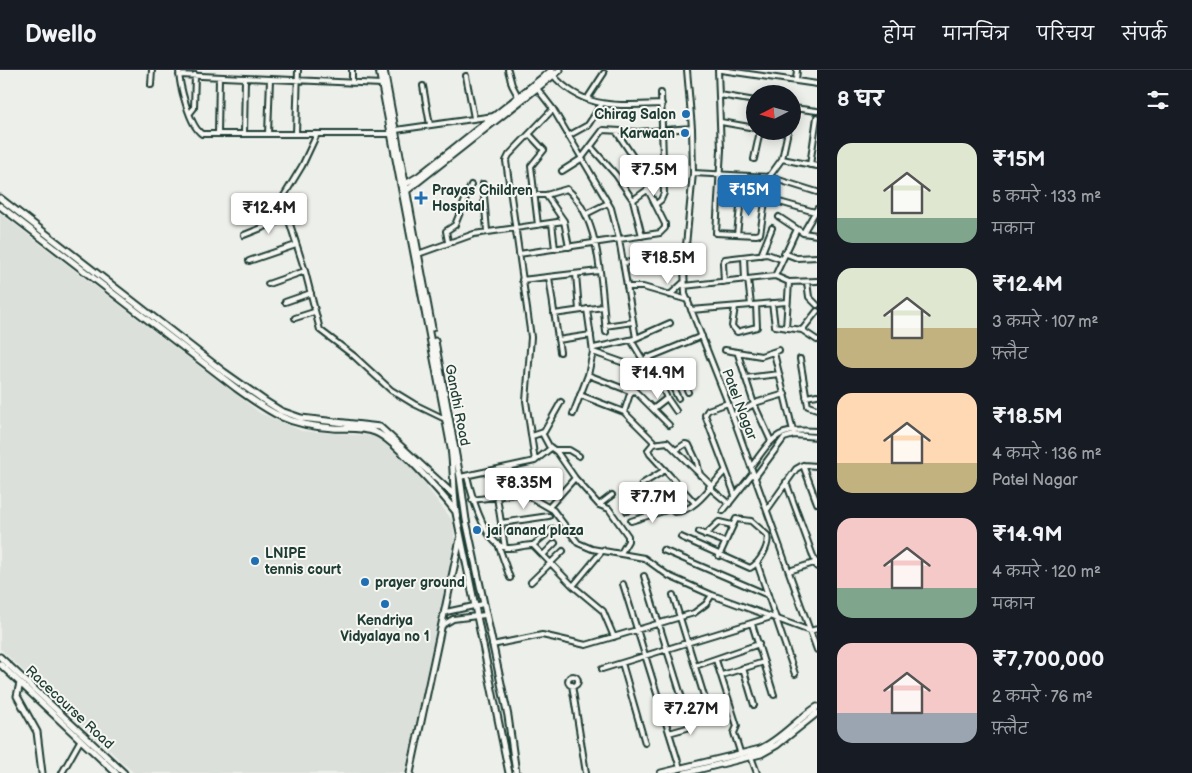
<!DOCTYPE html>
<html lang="hi">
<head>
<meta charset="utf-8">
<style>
	:root { --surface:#171b24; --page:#20242c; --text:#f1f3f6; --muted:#9ea1a6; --line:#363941; --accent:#1f6fb2 }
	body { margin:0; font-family:"Balsamiq Sans","Playpen Sans Deva",sans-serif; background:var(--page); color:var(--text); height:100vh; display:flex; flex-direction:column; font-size:19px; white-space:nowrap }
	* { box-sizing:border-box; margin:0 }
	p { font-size:16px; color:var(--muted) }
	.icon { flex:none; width:28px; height:28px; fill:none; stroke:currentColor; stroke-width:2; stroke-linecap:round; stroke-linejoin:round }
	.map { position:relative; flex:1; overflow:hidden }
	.details { display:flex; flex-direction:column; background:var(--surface); width:375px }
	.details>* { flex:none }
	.needle { width:32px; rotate:264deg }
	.controls { position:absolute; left:746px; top:15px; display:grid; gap:10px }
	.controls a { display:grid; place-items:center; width:55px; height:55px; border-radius:50%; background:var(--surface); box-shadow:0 2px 12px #0003; font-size:25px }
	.price { position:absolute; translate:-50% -42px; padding:0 11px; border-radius:5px; background:#fff; color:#222; font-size:16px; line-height:32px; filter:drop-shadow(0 1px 2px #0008) }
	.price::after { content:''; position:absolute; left:50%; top:30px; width:15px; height:11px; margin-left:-8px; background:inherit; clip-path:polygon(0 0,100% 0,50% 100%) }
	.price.active { background:var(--accent); color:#fff }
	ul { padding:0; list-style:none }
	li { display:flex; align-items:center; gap:15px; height:125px; padding:0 20px }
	li span { display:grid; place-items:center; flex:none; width:140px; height:100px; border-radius:15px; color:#555 }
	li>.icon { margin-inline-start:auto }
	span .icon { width:60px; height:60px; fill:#fffc; stroke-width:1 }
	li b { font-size:21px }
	h2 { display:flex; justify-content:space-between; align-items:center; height:60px; padding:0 20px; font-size:21px }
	header { display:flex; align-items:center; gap:30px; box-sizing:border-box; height:70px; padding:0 25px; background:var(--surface); border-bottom:1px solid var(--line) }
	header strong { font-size:24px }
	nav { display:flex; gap:28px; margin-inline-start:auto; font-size:18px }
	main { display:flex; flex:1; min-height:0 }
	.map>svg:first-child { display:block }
</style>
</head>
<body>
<header>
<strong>Dwello</strong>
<nav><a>होम</a><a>मानचित्र</a><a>परिचय</a><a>संपर्क</a></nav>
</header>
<main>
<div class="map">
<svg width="817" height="703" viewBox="0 0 817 703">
	<rect width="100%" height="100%" fill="#edefea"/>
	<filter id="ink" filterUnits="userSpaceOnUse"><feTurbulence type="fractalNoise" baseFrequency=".02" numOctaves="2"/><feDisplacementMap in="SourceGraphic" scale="10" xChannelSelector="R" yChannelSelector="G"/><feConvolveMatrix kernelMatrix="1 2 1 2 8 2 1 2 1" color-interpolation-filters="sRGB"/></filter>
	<g filter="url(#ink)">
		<path fill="#dce0db" d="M0 143 260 343 302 361 375 366 410 395 453 451 455 473 405 703H134L0 579Z"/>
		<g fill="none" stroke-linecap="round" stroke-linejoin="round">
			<defs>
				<path id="minor" d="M179 0C179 14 190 57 202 64H392
					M352 0V13
					M508 0 512 15 519 28
					M687 0 692 58 693 103 684 196 685 224 728 333 817 580
					M718 0 721 80 716 163 756 165 760 164 769 107 782 89 788 61
					M721 0 817 14
					M552 4C584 41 618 35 662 34
					M179 5 382 14
					M466 6 474 48
					M796 10 797 0
					M151 15 152 0
					M423 16 430 55
					M536 17 553 39 611 138 619 169 636 268
					M720 25 755 31
					M587 29 604 3
					M792 41 793 38 817 41
					M190 43 194 38 195 5
					M721 52 755 58
					M396 60 494 46
					M616 61 653 117
					M775 61 787 63
					M218 64 219 7
					M244 64 245 8
					M268 64 270 9
					M296 64 298 0
					M317 64 302 96 282 129 305 201 320 260 354 286 391 320 414 334 445 349
					M530 65 544 80 531 96 538 155
					M568 66 588 55 601 35
					M592 78 616 105 633 130 642 166
					M754 89 760 61
					M782 89 817 96
					M810 95 817 47
					M562 101 581 89 603 60 638 62 692 58
					M693 103 769 107 817 122
					M483 114 487 161
					M534 125H546L567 119C602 149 601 219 606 262
					M546 125 564 151 569 177
					M719 127 764 131
					M765 128 815 142
					M633 130 664 108
					M656 134 661 130 664 123 661 23
					M586 144 608 133
					M779 147 803 163 817 165
					M552 153 555 179
					M803 163 817 139
					M737 164 741 129
					M244 165 287 148
					M448 172 446 161 455 155 471 115
					M784 183 797 188 817 187
					M418 184 474 164 564 151
					M519 184 660 163 665 158V154L648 120
					M761 185 772 158
					M744 187 745 210
					M249 191 296 175
					M623 193 639 191
					M576 204 579 240
					M775 206 797 159
					M549 207 560 282
					M748 209 751 235
					M522 210 599 201
					M724 212 723 193 725 189 767 184 781 189
					M807 212 809 227 817 235
					M268 214 305 201
					M684 216 775 206 789 212 817 211
					M627 217H643L688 230
					M670 225 683 213
					M285 232 311 223
					M772 233 775 256 802 260 817 270
					M735 237 732 256 737 262 757 257 756 235
					M691 240 787 232
					M554 244 603 237
					M295 248 314 242
					M605 256 633 252
					M786 258 789 212
					M802 260 817 241
					M558 270 591 265
					M631 270 643 290 702 266
					M594 278 634 269 670 253
					M725 280 761 286 779 280
					M593 282 633 296 638 300 624 342
					M774 283 794 365
					M738 284 754 334 771 371
					M648 287 667 328 676 341
					M800 289 808 336 817 339
					M678 299 688 322
					M588 305 632 322
					M667 305 678 328
					M658 308 685 297
					M745 308 779 304
					M633 319 669 355
					M580 325 624 342 653 371V374L648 380 650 384 695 433
					M806 327 817 325
					M728 333 708 340 705 345 735 425
					M653 339 667 328
					M573 344 588 305 593 282 587 239
					M732 346 758 332 785 324
					M542 363 549 376 557 382 575 408 599 435 609 439 628 466V471L621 483
					M532 366 544 362 561 332
					M653 374 667 372 711 415
					M555 380H569L579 386
					M676 380 685 374 689 375 697 392 700 405
					M535 391 551 378
					M803 395 817 433
					M751 397C774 366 776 358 817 361
					M509 398 525 424 553 440 578 473 592 479 644 488 669 506 712 525 810 561 817 559
					M467 406C471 423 484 471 503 477 512 481 524 474 533 475L573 516 603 541 614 567
					M460 407 535 391 526 331 531 267 506 91 509 85 553 39
					M755 407 784 368 794 365 817 367
					M786 412 817 497
					M642 414 665 400
					M709 417 729 434
					M497 427 505 478
					M472 430 517 424
					M599 435 612 425
					M550 436 575 408
					M767 440 796 399 803 395 817 396
					M627 441 659 424 674 442C695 443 712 414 725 401
					M723 441 753 403
					M631 451 670 439
					M501 453 549 446
					M699 462 725 472
					M705 465 719 452 732 455
					M681 467 750 498C760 493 770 475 767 465L751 451 736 449 719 486
					M533 475 553 459
					M499 477 510 508
					M663 480 768 525
					M543 485 555 473
					M757 493 795 604
					M789 501 817 492
					M644 506 690 654 687 658 669 663
					M531 512 563 481
					M623 514 680 698
					M573 516 603 480
					M673 525 712 652
					M446 542 483 534
					M752 554 774 625
					M443 555 453 549 485 545
					M492 575 542 565 586 575 694 543 706 534 712 525
					M716 590 737 656 734 663 741 685
					M622 593 645 673
					M695 596 759 574
					M743 598 754 635
					M602 599 768 548
					M722 605 764 592
					M568 611a5 5 0 1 1 10 0a5 5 0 1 1-10 0Z
					M572 615 586 703
					M750 684 757 703
					M62 703 80 671"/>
				<path id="major" d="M379 0 451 378C454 400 453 421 456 443L509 703
					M384 0 432 258
					M404 115 419 106 552 0
					M405 122 560 0
					M0 128 224 302 265 331 281 341 301 348 380 357 454 425
					M0 136 236 318C272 344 288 355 333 358 346 359 363 357 375 362 394 369 442 424 456 442
					M435 271 460 407 466 450 508 646 516 703
					M0 587 124 703
					M0 594 116 703
					M20 613 17 626 37 662 42 703
					M410 703 460 469
					M661 703 760 679C782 669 797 649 817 637
					M685 703 761 684 777 675 817 643"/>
			</defs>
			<use href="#minor" stroke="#1f3d34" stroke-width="8"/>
			<use href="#major" stroke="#1f3d34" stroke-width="9"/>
			<use href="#minor" stroke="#f6f6f2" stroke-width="4"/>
			<use href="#major" stroke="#f6f6f2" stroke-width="5"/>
		</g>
	</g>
	<g fill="#1f6fb2" stroke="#f6f6f2" stroke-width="2">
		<circle cx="686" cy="44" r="5"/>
		<circle cx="685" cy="63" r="5"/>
		<path d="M418.5 120.5h5v5h5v5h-5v5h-5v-5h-5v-5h5z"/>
		<circle cx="477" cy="460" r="5"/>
		<circle cx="255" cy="491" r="5"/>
		<circle cx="365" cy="512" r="5"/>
		<circle cx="385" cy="534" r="5"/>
	</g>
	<g text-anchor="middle" stroke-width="4" stroke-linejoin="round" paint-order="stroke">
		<g font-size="14" font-weight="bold" fill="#1f3d34" stroke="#f6f6f2" text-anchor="start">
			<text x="676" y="49" text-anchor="end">Chirag Salon</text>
			<text x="675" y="68" text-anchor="end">Karwaan</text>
			<text x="432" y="125">Prayas Children<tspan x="432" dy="16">Hospital</tspan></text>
			<text x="487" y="465">jai anand plaza</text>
			<text x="265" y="488">LNIPE<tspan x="265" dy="16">tennis court</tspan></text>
			<text x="375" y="517">prayer ground</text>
			<text x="385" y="555" text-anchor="middle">Kendriya<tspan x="385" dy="16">Vidyalaya no 1</tspan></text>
		</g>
		<g font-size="14" fill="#1f3d34" stroke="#f6f6f2">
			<text transform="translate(740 334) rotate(69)" y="5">Patel Nagar</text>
			<text transform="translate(458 335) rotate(79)" y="5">Gandhi Road</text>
			<text transform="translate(70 637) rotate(43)" y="5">Racecourse Road</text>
		</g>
	</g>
</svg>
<div class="controls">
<a><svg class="needle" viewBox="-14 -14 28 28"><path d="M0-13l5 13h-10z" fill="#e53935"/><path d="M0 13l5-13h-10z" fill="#9ea1a6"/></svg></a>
</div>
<b class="price" style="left:654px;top:127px">₹7.5M</b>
<b class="price active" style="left:749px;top:147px">₹15M</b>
<b class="price" style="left:269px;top:165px">₹12.4M</b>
<b class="price" style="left:668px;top:215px">₹18.5M</b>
<b class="price" style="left:658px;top:330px">₹14.9M</b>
<b class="price" style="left:524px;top:440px">₹8.35M</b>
<b class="price" style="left:653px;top:454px">₹7.7M</b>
<b class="price" style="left:691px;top:666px">₹7.27M</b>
</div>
<section class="details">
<h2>8 घर<svg class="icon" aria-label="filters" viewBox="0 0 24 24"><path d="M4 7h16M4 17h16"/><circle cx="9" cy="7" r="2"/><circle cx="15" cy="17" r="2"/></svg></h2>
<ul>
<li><span style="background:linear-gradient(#dfe7d0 75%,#7fa58c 0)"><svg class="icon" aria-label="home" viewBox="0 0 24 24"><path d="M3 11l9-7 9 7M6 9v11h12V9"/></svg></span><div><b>₹15M</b><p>5 कमरे · 133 m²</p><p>मकान</p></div></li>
<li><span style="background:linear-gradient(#dfe7d0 60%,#c2b280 0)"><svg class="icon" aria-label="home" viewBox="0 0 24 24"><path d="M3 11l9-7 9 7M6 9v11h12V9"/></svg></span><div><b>₹12.4M</b><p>3 कमरे · 107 m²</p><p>फ़्लैट</p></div></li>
<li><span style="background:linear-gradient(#ffd9b3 70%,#c2b280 0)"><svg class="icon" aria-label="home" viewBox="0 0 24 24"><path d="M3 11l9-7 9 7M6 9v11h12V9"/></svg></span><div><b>₹18.5M</b><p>4 कमरे · 136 m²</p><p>Patel Nagar</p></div></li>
<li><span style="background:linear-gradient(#f6c9c9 70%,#7fa58c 0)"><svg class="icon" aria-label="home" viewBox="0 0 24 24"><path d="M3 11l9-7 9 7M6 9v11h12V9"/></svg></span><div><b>₹14.9M</b><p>4 कमरे · 120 m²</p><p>मकान</p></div></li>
<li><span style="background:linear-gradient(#f6c9c9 70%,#9aa5b1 0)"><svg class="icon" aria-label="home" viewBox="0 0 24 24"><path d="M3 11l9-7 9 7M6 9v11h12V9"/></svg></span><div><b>₹7,700,000</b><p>2 कमरे · 76 m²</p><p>फ़्लैट</p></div></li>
</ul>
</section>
</main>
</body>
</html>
